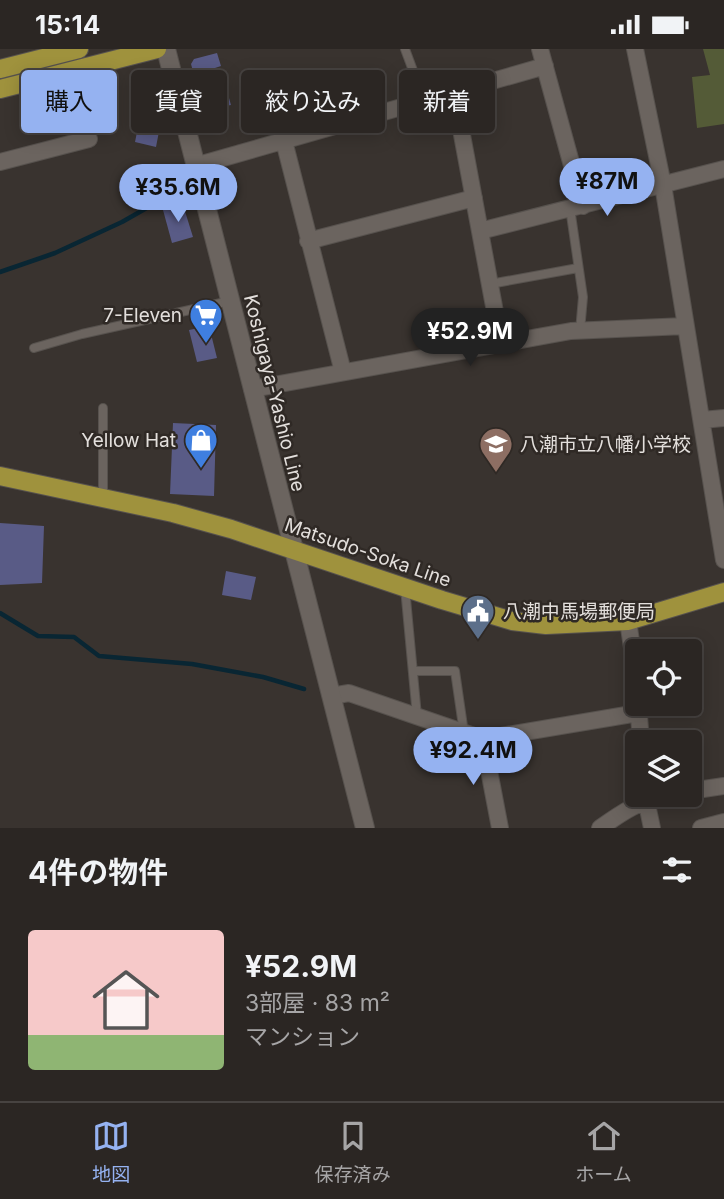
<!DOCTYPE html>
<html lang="ja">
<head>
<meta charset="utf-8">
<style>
	:root { --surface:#2b2623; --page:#332e2b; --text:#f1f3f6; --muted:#a6a5a6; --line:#474341; --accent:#95b2f1 }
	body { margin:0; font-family:Inter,"Noto Sans JP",sans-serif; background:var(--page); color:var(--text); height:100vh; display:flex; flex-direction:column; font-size:26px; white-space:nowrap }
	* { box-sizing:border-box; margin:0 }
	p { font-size:23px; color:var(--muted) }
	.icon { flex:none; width:38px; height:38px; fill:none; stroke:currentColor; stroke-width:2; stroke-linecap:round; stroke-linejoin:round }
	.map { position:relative; height:779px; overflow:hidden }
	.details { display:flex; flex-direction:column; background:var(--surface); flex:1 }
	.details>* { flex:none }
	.top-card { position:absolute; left:21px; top:21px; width:682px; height:63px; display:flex; gap:14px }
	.buttons { position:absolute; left:625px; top:590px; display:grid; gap:14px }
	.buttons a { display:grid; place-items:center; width:77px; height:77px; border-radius:7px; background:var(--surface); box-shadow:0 4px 18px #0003,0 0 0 2px var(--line); font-size:35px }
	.price { position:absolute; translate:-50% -60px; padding:0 16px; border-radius:24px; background:var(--accent); color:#111; font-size:23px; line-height:46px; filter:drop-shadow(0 2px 4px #0008) }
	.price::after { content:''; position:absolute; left:50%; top:42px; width:21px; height:16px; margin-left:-10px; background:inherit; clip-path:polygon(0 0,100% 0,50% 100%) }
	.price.active { background:#222; color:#fff }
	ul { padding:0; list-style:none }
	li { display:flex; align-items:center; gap:21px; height:175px; padding:0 28px }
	li span { display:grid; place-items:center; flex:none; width:196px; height:140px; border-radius:7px; color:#555 }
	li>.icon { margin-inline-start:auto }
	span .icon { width:84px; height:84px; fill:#fffc; stroke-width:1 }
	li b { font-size:30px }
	h2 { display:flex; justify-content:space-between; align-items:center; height:84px; padding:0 28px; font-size:30px }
	.pill { padding:0 24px; border-radius:7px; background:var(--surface); box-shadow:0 4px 18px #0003,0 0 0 2px var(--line); font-size:24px; line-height:63px }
	.pill.active { background:var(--accent); color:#111 }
	.status { display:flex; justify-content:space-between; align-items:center; height:49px; padding:0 35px; background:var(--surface); direction:ltr }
	.status svg { height:19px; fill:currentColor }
	.tab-bar { display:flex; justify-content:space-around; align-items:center; height:98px; border-top:2px solid var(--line); background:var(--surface); font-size:19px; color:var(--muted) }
	.tab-bar a { display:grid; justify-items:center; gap:4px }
	.tab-bar .active { color:var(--accent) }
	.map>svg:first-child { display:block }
</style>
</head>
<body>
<div class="status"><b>15:14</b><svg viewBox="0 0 49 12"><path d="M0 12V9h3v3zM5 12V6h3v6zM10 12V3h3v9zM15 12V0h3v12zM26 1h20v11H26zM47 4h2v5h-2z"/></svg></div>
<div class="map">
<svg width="724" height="779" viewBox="0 0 724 779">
	<rect width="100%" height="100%" fill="#39332f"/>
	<path fill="#545b37" d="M703 0H724V75L697 79 692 28 710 26Z"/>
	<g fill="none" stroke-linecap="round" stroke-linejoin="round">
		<path stroke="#092633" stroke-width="4.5" d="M0 223 55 204 122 173 180 140
			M0 564 38 587 74 588 99 607 192 615 263 628 304 640"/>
	</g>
	<path fill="#595b86" d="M217 4 221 17 215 19 223 51 229 49 231 56 225 57 226 62 205 67 191 15 194 10Z
		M141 63 162 67 156 98 135 93Z
		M183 156 193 188 172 194 163 161Z
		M209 277 217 309 197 313 189 281Z
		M173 374 216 376 214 447 170 445Z
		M0 474 44 477 42 534 0 536Z
		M226 522 256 528 251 551 222 546Z"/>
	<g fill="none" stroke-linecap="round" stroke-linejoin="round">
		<defs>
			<path id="service" d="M405 0 424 51
				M570 159 583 248 580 282
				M490 235 578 219
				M34 299 82 285 230 252
				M103 359V448
				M405 539 417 667
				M413 622H455L464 684"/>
			<path id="minor" d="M540 0 583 157
				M635 0 663 136 724 511
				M454 43 501 295
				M284 92 343 323
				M0 113 89 90
				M195 117 545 17
				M480 182 724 120
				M308 192 474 149
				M252 340 571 282 685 277
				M702 371 724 369
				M628 572 637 632
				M331 647 349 644 483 690 638 664
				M638 654 641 693
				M483 690 500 779
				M690 742 724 737
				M645 746 652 779
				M600 779C624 762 639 752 668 746
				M701 779 724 773"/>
			<path id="secondary" d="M166 0 365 779"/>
			<path id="primary" d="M0 20 79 0
				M0 40 157 0
				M0 427 173 464 231 480 442 551 512 572 546 576 628 572 724 543"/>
		</defs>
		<use href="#service" stroke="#57524e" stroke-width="10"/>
		<use href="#minor" stroke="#57524e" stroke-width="18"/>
		<use href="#secondary" stroke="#57524e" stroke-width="20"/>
		<use href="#primary" stroke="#57524e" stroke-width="20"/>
		<use href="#service" stroke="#6b645f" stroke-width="8"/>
		<use href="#minor" stroke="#6b645f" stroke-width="16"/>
		<use href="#secondary" stroke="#6b645f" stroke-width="18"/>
		<use href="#primary" stroke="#9f923d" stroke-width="18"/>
	</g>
	<defs>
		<symbol id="supermarket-pin" viewBox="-11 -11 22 30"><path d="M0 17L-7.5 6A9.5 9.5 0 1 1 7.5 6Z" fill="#3f7fe0" stroke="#2f2925"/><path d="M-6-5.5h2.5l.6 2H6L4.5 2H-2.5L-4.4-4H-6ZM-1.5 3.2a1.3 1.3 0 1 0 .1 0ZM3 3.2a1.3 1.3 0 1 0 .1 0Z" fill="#fff"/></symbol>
		<symbol id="shop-pin" viewBox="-11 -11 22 30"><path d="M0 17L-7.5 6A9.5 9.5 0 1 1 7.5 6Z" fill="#3f7fe0" stroke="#2f2925"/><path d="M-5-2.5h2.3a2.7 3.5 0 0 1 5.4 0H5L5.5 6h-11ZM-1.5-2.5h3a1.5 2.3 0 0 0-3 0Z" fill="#fff"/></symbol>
		<symbol id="school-pin" viewBox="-11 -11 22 30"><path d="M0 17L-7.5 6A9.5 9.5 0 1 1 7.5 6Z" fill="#8d6e63" stroke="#2f2925"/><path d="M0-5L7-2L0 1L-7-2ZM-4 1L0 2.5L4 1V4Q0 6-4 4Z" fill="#fff"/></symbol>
		<symbol id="civic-pin" viewBox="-11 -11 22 30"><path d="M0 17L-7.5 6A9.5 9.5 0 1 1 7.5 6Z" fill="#5c6f8a" stroke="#2f2925"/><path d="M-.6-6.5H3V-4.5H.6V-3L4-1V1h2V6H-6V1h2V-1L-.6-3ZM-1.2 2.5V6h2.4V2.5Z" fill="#fff"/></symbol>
	</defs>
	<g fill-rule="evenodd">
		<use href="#supermarket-pin" x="187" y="247" width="38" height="52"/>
		<use href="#shop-pin" x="182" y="372" width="38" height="52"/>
		<use href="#school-pin" x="477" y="376" width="38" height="52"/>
		<use href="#civic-pin" x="459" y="543" width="38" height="52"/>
	</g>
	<g text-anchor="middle" stroke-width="5" stroke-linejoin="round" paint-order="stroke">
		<g font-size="19" fill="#e3dfdc" stroke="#2f2925" text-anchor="end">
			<text x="182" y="273">7-Eleven</text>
			<text x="176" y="398">Yellow Hat</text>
			<text x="520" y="402" text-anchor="start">八潮市立八幡小学校</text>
			<text x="503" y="569" text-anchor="start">八潮中馬場郵便局</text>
		</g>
		<g font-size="19" fill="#e3dfdc" stroke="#2f2925">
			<text transform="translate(275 344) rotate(76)" y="7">Koshigaya-Yashio Line</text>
			<text transform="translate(368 503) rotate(19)" y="7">Matsudo-Soka Line</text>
		</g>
	</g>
</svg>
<div class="buttons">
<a><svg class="icon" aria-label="locate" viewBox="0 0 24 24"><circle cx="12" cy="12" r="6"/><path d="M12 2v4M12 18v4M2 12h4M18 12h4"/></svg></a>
<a><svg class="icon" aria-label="layers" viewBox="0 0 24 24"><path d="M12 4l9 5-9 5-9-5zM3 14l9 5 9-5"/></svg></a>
</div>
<b class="price" style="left:607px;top:169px">¥87M</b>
<b class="price" style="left:178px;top:175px">¥35.6M</b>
<b class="price active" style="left:470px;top:319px">¥52.9M</b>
<b class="price" style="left:473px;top:738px">¥92.4M</b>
<div class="top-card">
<a class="pill active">購入</a>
<a class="pill">賃貸</a>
<a class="pill">絞り込み</a>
<a class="pill">新着</a>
</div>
</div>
<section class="details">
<h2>4件の物件<svg class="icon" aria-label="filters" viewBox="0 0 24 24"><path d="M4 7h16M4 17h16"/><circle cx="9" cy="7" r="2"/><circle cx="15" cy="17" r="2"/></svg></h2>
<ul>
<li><span style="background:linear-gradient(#f6c9c9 75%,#8fb573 0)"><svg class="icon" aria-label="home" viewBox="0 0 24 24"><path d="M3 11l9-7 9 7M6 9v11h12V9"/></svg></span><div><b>¥52.9M</b><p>3部屋 · 83 m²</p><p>マンション</p></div></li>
</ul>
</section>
<nav class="tab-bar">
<a class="active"><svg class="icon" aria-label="map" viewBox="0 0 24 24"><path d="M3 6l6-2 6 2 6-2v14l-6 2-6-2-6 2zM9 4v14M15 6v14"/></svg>地図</a>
<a><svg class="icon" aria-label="saved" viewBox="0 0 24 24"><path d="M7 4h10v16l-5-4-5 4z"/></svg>保存済み</a>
<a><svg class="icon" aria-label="home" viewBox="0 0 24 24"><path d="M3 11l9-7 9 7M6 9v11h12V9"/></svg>ホーム</a>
</nav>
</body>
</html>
